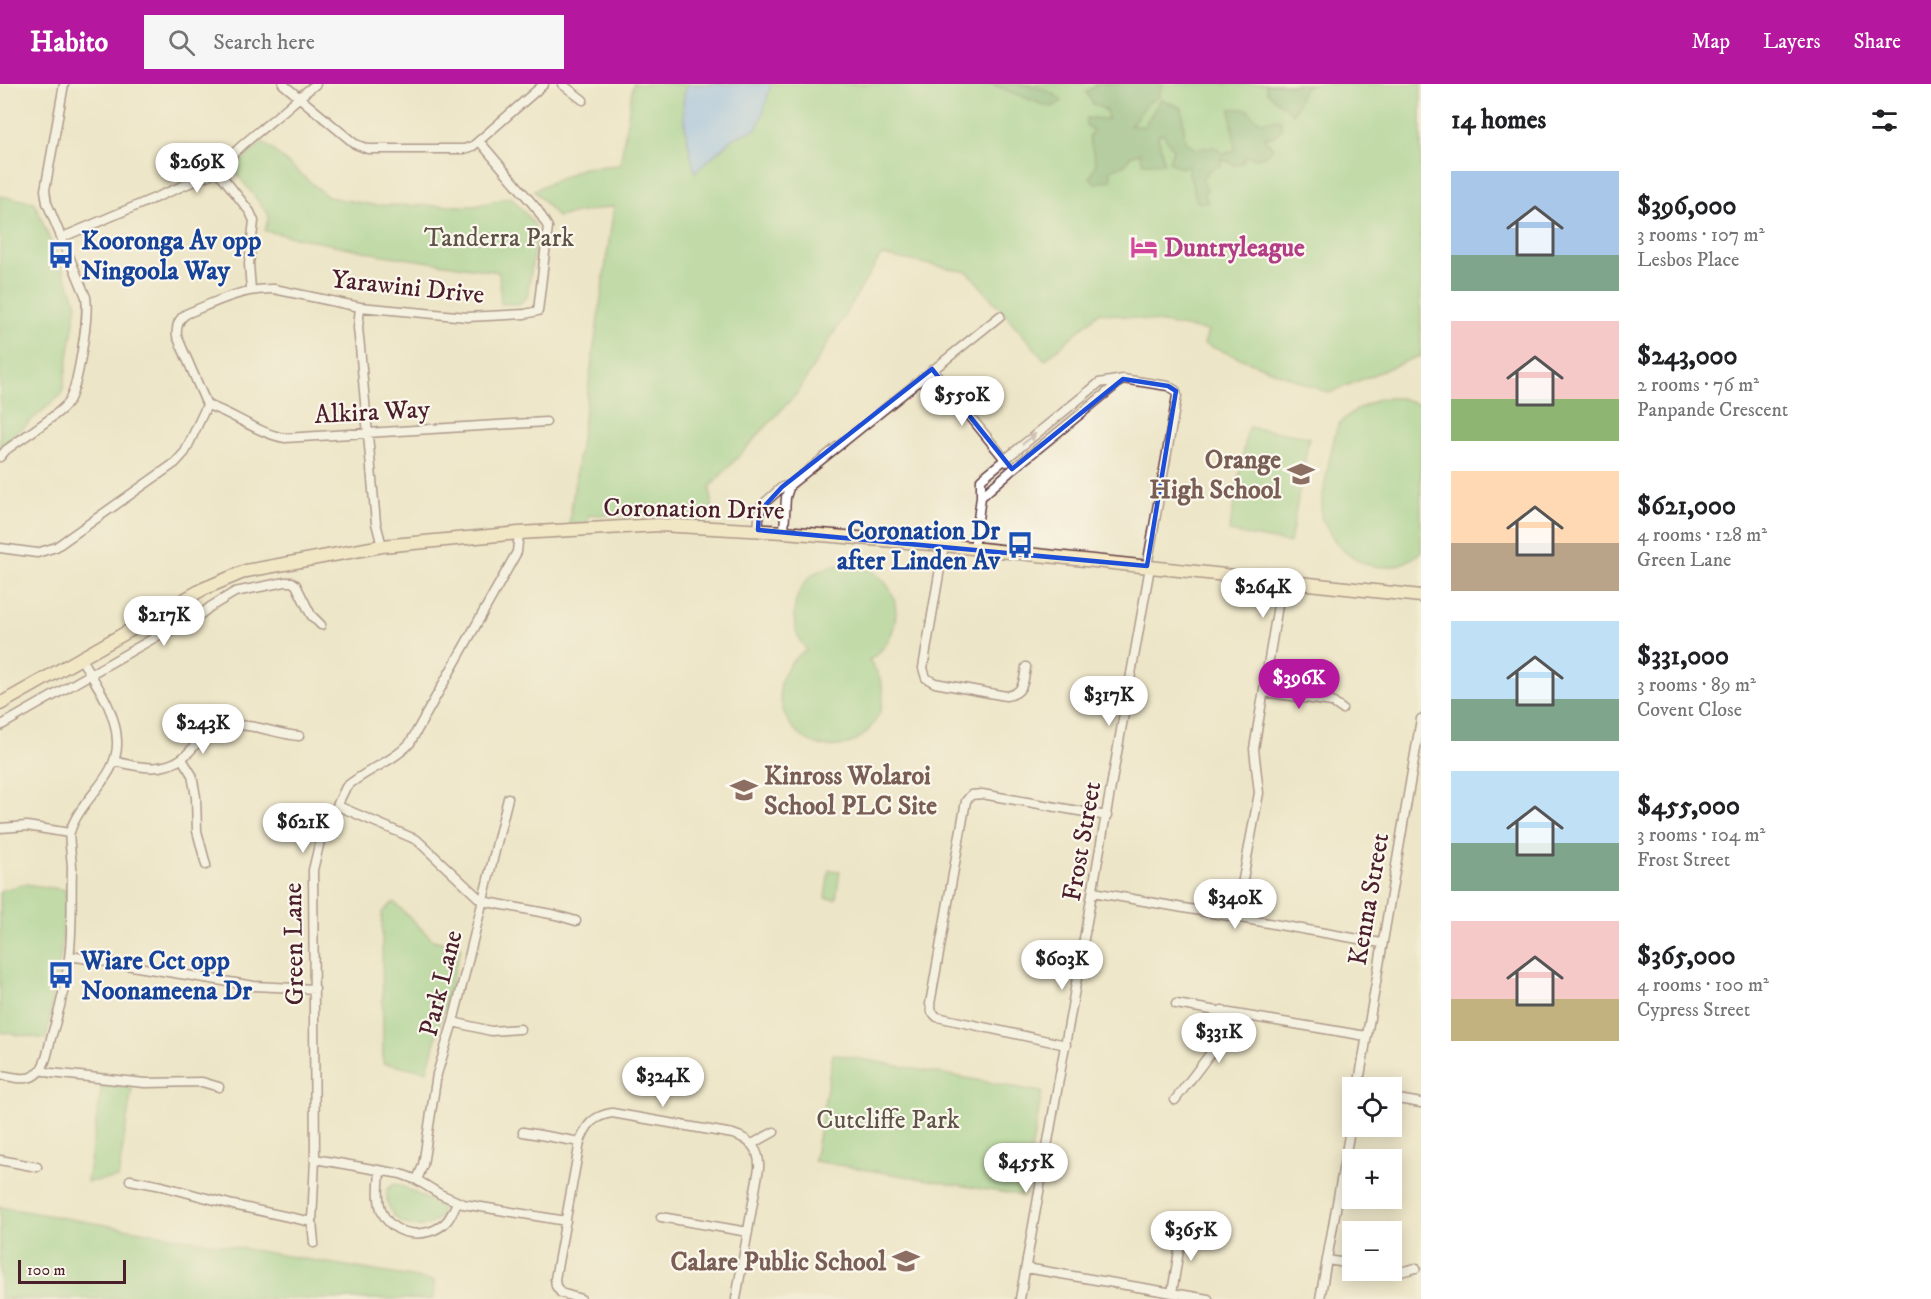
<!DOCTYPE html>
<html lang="en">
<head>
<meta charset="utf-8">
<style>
	:root { --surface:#fff; --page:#f6f6f6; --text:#202124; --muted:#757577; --accent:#b5179e }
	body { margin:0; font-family:"IM FELL DW Pica",serif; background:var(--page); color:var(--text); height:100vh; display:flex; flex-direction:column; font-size:22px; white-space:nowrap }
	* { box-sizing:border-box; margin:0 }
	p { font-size:20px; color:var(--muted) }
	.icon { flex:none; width:33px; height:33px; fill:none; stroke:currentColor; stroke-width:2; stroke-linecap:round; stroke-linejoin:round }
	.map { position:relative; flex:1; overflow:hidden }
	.details { display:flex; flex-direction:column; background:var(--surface); width:510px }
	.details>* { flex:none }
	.buttons { position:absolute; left:1342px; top:993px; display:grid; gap:12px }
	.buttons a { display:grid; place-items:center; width:60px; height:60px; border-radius:0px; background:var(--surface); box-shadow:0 3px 15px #0003; font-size:30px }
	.scale { position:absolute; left:18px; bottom:15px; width:108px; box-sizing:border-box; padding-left:6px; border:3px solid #4a1f2b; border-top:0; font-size:16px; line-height:21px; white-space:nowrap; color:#4a1f2b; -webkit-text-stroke:4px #fbf7ec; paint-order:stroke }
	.price { position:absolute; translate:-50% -51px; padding:0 14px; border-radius:21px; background:#fff; color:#222; font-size:20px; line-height:39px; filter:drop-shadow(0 2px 3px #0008) }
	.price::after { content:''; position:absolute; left:50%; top:36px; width:18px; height:14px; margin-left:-9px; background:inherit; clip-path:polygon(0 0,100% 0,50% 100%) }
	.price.current { background:var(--accent); color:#fff }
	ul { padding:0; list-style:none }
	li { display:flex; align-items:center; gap:18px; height:150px; padding:0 30px }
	li span { display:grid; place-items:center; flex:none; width:168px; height:120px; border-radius:0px; color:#555 }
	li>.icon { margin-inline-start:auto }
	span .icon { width:72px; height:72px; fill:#fffc; stroke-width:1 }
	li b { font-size:26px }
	h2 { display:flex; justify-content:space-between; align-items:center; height:72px; padding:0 30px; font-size:26px }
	header { display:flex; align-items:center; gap:36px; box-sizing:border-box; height:84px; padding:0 30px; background:var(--accent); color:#fff }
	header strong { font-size:28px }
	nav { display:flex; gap:33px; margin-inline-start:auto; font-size:21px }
	.search { width:420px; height:54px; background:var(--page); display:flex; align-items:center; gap:15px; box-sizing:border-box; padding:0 21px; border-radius:0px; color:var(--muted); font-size:22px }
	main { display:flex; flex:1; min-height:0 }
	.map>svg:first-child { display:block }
</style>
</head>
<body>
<header>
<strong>Habito</strong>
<div class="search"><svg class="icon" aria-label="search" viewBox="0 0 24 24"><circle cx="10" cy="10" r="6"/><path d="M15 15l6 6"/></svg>Search here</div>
<nav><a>Map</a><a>Layers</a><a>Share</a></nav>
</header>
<main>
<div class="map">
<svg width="1421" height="1215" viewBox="0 0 1421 1215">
	<rect width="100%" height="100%" fill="#fbf7ec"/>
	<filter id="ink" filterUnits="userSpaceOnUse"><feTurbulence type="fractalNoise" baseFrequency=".0167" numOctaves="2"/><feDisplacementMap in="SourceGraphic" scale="12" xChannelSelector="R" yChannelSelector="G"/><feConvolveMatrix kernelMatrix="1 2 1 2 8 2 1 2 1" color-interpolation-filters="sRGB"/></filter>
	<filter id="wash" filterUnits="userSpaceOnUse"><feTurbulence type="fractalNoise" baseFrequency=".008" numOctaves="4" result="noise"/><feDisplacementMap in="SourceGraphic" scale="24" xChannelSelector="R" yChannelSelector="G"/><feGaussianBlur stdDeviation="1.35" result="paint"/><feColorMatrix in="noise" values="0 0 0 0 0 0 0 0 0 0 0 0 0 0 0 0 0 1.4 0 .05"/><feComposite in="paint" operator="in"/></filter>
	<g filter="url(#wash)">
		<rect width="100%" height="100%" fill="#ede5c7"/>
		<path fill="#8dcd84" stroke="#6c7658" stroke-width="1.5" d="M633 0H1421V273H1416L1329 309 1204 260 1208 247 1100 228 1045 276 968 188 881 171 798 308 710 403 713 430 589 431 587 439 569 440 614 122 557 133 534 106 583 84 620 81Z
			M263 58 328 113 374 121 475 122 511 113 534 140 537 149 527 213 519 220H501L499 188 383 171 265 147 269 131 237 90V81Z
			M0 112 34 118 77 220 62 310 0 363Z
			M1380 314H1401L1421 321V468C1388 497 1345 481 1327 444 1325 441 1321 436 1321 432 1319 425 1334 349 1338 342 1346 329 1367 321 1380 314Z
			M1248 343 1309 353 1290 459 1229 448Z
			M833 481C846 481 858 480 870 486 907 507 902 555 869 576 876 586 883 597 883 610 883 631 868 653 848 660 811 671 780 643 780 606 780 590 793 573 807 566 787 545 791 506 815 489 821 486 827 484 833 481Z
			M829 786 840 787 836 815 825 814Z
			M25 800 66 806 61 870 46 955 0 948V807Z
			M394 818 433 856 461 863 427 987 383 979 382 828Z
			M833 970 1042 1008 1023 1112 814 1077Z
			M102 1000 132 1004 118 1094 87 1098Z
			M394 1100 400 1101 440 1122 442 1131C420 1155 383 1138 387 1106Z
			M0 1123 434 1197V1215H0Z"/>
		<path fill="#72b072" stroke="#5e684e" stroke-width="1.5" d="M991 0C1016 0 1048 0 1062 17L1053 23 1043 21Z
			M1099 0H1163L1159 12 1146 21 1130 42H1144L1161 15 1182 24 1185 57 1196 65 1215 63 1223 71 1235 65 1230 25C1257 22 1245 30 1259 37 1264 39 1273 36 1278 35L1281 37 1282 45 1274 52 1264 54 1273 64C1264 76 1257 75 1244 72V78L1234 81 1221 74V82L1208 86 1207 90 1202 95 1207 107 1204 109 1208 118H1197L1187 82 1181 84 1169 78 1173 65 1163 49 1158 51 1164 79H1143L1140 69 1130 72 1126 80 1111 86V96L1095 100 1090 94 1096 79 1089 54 1093 46 1086 41V34L1108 35 1106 26 1093 20 1086 8Z
			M1266 0H1314L1305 2 1293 30 1267 8Z"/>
		<path fill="#89b9f5" stroke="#6a6c90" stroke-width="1.5" d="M688 0H771L763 30 756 45 732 55 695 88C690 68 676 17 688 0Z"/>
	</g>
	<g filter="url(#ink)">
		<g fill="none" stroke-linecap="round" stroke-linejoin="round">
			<defs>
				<path id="minor" d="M283 0 355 60 368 65H464L473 62 544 0
					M562 0 583 16
					M218 87 250 128 254 137 249 180 251 206
					M63 153 218 87C232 68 251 54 269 39 285 26 300 12 316 0
					M360 223 358 244 360 263 376 439 382 462
					M932 285 1007 378
					M207 321 177 252C176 243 178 235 186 230 215 218 242 204 274 205L360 223 467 233 525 230 538 227 548 143 537 125 480 58
					M207 321C233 329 259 350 285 354L546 338
					M0 373 6 366C23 353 52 336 66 321 78 309 89 231 86 213L47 119 45 106 64 0
					M981 413 1013 385 1122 296
					M758 446 760 423 782 403 790 401 1000 232
					M784 448 786 413 790 401
					M944 461 923 584 926 594 935 599 1006 612C1023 610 1024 598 1026 583
					M0 464 37 469 56 463 175 379 185 368 207 321
					M974 464 981 413V395L1099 299 1123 295 1168 302 1176 307 1177 312 1147 482
					M1264 608 1332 618 1342 625
					M0 642 161 550 190 539 210 523 235 508 285 498H292L296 501 311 531 321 541
					M182 675 192 691 196 713 197 747 206 781
					M114 677C140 684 168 690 189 668 198 658 207 646 221 643 247 636 274 650 299 652
					M338 722 417 756 482 817 556 831 576 837
					M0 744 27 742 69 749
					M1093 808 1381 859
					M1236 833 1259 709 1254 665 1282 497
					M70 872 254 902 315 905
					M1176 920 1366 952
					M453 938 491 947 520 945
					M1066 961 937 933 932 928 930 920 966 717 971 711 982 710 1107 732
					M41 986 51 989 145 999 202 998 219 1003
					M0 991C11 992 25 998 35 991 46 984 48 966 51 954 59 928 66 902 69 874 73 845 71 813 72 784 72 775 68 753 70 748 80 714 119 694 117 657 116 626 96 600 81 575
					M1358 1004 1421 635
					M1392 1014 1421 1019
					M1175 1016 1216 962 1222 926
					M523 1048 580 1058
					M752 1060 774 1048
					M315 1075 401 1090 417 1096 440 1110 463 1120 566 1137
					M0 1076 37 1083
					M380 1087C379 1101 377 1116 382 1128 393 1153 428 1156 446 1138 451 1133 454 1125 457 1118
					M130 1096 162 1102 233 1121 312 1138
					M417 1096 423 1081 437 990 453 938 508 714
					M661 1133 748 1148
					M314 1159 312 1138 315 1075 313 786 320 757 346 703C365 686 393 678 410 659L517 468 519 449
					M1327 1176 1353 1180
					M1026 1184 1208 1215
					M1392 1186 1400 1188 1416 1184
					M1172 1209 1183 1142
					M581 1215 561 1209 556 1202 555 1195 580 1058C586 1041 593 1032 612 1029L733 1050C750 1055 760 1066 759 1084L736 1215
					M1020 1215 1150 483
					M1320 1215 1353 1029"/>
				<path id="secondary" d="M0 620 203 505 246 487 382 462 519 449 659 441 784 448 944 461 1421 512"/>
			</defs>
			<use href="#minor" stroke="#623d42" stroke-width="11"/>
			<use href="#secondary" stroke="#623d42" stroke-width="15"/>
			<use href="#minor" stroke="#fff" stroke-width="8"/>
			<use href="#secondary" stroke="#f7e9c3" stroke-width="12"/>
		</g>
		<defs><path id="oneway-solid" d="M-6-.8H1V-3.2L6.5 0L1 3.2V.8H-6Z" transform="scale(1.5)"/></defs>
		<use fill="#ae9aa0" href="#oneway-solid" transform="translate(1029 355) rotate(-39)"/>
	</g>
	<path d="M0 0H1421V1215H0ZM932 285 1012 385 1123 295 1168 302 1176 307 1147 482 758 446 759 428 782 403Z" fill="#ede5c7" fill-opacity=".55" fill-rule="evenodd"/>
	<path fill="none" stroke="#1d4ed8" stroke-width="4.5" stroke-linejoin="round" d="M932 285 1012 385 1123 295 1168 302 1176 307 1147 482 758 446 759 428 782 403Z"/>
	<defs>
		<symbol id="hotel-bare" viewBox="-9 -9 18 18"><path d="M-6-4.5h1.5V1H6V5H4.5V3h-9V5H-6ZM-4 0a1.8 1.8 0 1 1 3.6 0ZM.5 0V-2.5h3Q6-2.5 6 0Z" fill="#d1479c" stroke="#fbf7ec" stroke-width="2.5" paint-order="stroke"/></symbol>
		<symbol id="bus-bare" viewBox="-9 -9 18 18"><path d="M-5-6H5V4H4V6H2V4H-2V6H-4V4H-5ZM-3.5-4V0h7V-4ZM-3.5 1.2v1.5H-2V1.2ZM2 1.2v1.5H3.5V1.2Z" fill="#1a4fb4" stroke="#fbf7ec" stroke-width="2.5" paint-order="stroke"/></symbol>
		<symbol id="school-bare" viewBox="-9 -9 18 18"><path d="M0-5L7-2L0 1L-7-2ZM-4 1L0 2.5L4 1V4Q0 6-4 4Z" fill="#8d6e63" stroke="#fbf7ec" stroke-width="2.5" paint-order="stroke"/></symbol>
	</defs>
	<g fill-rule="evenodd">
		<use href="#hotel-bare" x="1125" y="144" width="38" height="38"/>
		<use href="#bus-bare" x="42" y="152" width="38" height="38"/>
		<use href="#school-bare" x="1282" y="371" width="38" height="38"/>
		<use href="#bus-bare" x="1001" y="442" width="38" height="38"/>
		<use href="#school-bare" x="725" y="687" width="38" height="38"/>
		<use href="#bus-bare" x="42" y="872" width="38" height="38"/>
		<use href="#school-bare" x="887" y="1158" width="38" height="38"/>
	</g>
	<g text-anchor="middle" stroke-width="4.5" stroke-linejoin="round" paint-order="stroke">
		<g font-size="26" fill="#5e5346" stroke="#fbf7ec">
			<text x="499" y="162">Tanderra Park</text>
			<text x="888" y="1044">Cutcliffe Park</text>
		</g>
		<g font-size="26" font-weight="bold" fill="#164399" stroke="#fbf7ec" text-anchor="start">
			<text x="81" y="165">Kooronga Av opp<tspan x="81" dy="30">Ningoola Way</tspan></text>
			<text x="1000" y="455" text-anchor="end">Coronation Dr<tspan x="1000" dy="30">after Linden Av</tspan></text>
			<text x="81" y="885">Wiare Cct opp<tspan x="81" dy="30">Noonameena Dr</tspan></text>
		</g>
		<g font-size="26" font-weight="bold" fill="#b23c85" stroke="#fbf7ec" text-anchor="start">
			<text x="1164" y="172">Duntryleague</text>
		</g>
		<g font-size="26" fill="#4a1f2b" stroke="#fbf7ec">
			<text transform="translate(408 202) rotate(6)" y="9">Yarawini Drive</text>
			<text transform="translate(372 327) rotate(-3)" y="9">Alkira Way</text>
			<text transform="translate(694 424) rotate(1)" y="9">Coronation Drive</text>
			<text transform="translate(1081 757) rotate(-80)" y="9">Frost Street</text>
			<text transform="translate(1368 815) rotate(-80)" y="9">Kenna Street</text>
			<text transform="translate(293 860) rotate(-91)" y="9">Green Lane</text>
			<text transform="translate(440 899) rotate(-76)" y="9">Park Lane</text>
		</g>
		<g font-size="26" font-weight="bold" fill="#785e54" stroke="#fbf7ec" text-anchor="end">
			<text x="1281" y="384">Orange<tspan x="1281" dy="30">High School</tspan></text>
			<text x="764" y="700" text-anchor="start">Kinross Wolaroi<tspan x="764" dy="30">School PLC Site</tspan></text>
			<text x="886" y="1186">Calare Public School</text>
		</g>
	</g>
</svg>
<div class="buttons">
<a><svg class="icon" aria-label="locate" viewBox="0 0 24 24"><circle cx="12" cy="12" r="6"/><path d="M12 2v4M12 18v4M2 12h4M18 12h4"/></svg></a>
<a>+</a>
<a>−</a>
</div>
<div class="scale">100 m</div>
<b class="price" style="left:197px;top:110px">$269K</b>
<b class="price" style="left:962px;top:343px">$550K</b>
<b class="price" style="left:1263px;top:535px">$264K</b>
<b class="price" style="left:164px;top:563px">$217K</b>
<b class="price current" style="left:1299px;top:626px">$396K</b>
<b class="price" style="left:1109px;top:643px">$317K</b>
<b class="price" style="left:203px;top:671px">$243K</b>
<b class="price" style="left:303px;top:770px">$621K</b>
<b class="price" style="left:1235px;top:846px">$340K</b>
<b class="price" style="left:1062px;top:907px">$603K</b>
<b class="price" style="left:1219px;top:980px">$331K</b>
<b class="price" style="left:663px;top:1024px">$324K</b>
<b class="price" style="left:1026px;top:1110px">$455K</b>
<b class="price" style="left:1191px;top:1178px">$365K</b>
</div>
<section class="details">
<h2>14 homes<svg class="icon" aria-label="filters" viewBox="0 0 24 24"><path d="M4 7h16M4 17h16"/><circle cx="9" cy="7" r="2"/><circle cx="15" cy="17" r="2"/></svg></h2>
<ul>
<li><span style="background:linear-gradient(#a9c7e8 70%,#7fa58c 0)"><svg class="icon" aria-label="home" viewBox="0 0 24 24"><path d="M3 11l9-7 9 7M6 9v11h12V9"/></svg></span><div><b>$396,000</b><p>3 rooms · 107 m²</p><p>Lesbos Place</p></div></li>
<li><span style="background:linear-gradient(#f6c9c9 65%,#8fb573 0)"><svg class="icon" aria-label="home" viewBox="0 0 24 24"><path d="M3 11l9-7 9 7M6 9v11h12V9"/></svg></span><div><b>$243,000</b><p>2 rooms · 76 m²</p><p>Panpande Crescent</p></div></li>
<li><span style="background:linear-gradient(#ffd9b3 60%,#b9a48a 0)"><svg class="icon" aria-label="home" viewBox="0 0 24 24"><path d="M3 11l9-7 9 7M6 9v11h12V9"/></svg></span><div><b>$621,000</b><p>4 rooms · 128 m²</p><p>Green Lane</p></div></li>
<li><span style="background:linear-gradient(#bfe0f5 65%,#7fa58c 0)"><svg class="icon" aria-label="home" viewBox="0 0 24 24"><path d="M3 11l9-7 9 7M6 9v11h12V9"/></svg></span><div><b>$331,000</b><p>3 rooms · 89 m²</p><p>Covent Close</p></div></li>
<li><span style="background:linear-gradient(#bfe0f5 60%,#7fa58c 0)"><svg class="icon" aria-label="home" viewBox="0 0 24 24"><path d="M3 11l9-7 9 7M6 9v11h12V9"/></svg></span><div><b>$455,000</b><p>3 rooms · 104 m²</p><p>Frost Street</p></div></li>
<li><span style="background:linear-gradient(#f6c9c9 65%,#c2b280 0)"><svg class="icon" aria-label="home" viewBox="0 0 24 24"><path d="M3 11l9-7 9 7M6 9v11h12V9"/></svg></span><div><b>$365,000</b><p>4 rooms · 100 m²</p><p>Cypress Street</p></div></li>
</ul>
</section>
</main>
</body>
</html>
